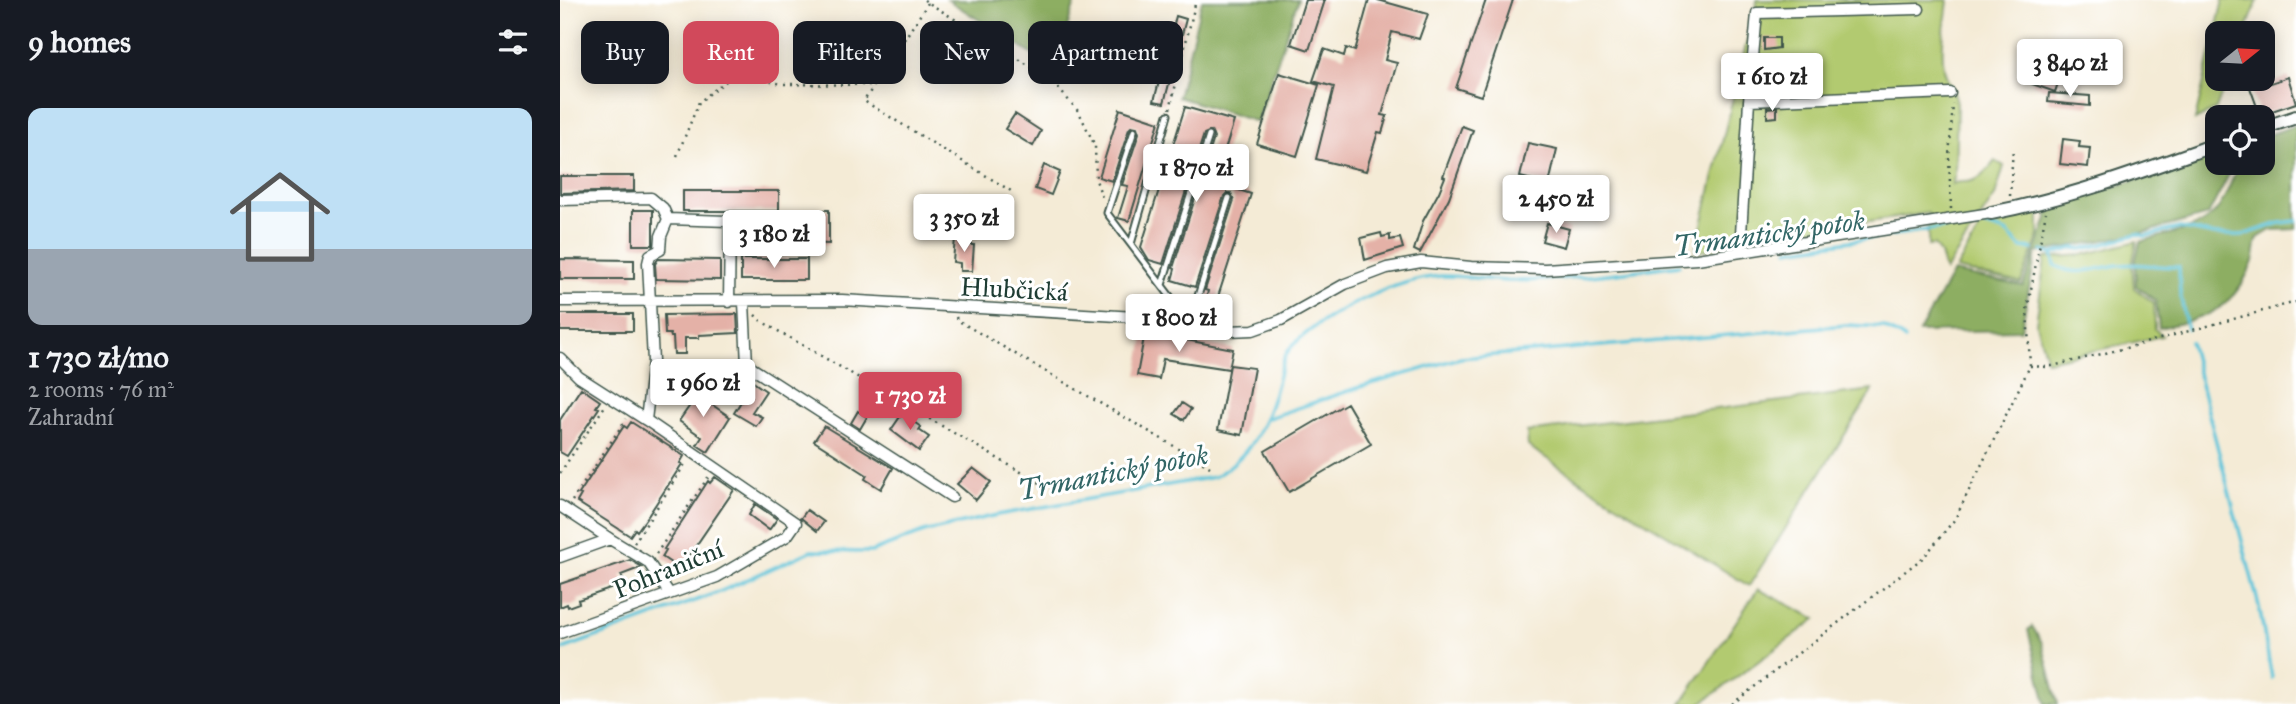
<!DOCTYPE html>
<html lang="en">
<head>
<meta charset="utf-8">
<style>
	:root { --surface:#171b24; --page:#242831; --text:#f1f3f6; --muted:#9ea1a6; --accent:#d1495b }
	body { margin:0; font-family:"IM FELL Great Primer",serif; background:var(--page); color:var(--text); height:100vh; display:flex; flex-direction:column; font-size:26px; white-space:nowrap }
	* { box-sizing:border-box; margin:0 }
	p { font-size:23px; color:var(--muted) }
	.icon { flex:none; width:38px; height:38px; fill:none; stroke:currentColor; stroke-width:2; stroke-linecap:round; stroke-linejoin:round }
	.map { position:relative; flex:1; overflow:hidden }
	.panel { display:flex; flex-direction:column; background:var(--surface); width:560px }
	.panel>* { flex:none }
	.guide { position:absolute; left:21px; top:21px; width:665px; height:63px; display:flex; gap:14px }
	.needle { width:46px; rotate:72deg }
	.controls { position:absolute; left:1645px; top:21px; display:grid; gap:14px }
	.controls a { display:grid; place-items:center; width:70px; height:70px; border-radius:14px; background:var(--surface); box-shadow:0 4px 18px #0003; font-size:35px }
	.price { position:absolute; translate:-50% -60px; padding:0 16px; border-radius:7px; background:#fff; color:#222; font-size:23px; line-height:46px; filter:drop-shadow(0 2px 4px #0008) }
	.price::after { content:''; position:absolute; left:50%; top:42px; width:21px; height:16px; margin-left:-10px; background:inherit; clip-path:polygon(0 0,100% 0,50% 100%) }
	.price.active { background:var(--accent); color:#fff }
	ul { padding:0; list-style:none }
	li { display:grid; align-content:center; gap:14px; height:371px; padding:0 28px }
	li span { display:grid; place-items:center; height:217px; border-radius:14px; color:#555 }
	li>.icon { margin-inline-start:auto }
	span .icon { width:126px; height:126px; fill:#fffc; stroke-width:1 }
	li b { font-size:30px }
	h2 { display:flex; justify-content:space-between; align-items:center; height:84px; padding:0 28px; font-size:30px }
	.pill { padding:0 24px; border-radius:14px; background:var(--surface); box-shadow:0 4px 18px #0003; font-size:24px; line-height:63px }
	.pill.active { background:var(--accent); color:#fff }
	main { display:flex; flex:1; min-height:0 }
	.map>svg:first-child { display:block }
</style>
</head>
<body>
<main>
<section class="panel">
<h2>9 homes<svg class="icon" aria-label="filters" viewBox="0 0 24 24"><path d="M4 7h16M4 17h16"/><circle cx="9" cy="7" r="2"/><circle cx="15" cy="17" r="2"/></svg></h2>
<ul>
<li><span style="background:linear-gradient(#bfe0f5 65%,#9aa5b1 0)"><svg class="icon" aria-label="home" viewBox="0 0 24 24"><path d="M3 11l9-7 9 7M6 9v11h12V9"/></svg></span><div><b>1 730 zł/mo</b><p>2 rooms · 76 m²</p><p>Zahradní</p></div></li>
</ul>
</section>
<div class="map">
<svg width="1736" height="704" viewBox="0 0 1736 704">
	<rect width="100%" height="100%" fill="#fff"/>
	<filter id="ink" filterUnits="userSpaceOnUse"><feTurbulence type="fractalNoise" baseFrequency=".0143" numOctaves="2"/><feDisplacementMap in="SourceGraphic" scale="14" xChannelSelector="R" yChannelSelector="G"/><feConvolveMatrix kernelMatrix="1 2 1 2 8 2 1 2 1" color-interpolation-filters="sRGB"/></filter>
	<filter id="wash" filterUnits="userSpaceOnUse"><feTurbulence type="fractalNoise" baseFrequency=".00686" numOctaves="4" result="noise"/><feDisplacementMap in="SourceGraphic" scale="28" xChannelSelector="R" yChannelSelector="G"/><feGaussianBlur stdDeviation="1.57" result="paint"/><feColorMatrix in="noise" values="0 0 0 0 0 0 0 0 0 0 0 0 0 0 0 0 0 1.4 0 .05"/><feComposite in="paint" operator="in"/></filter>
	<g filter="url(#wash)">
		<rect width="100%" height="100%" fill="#f4ebd6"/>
		<path fill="#b2ca6f" stroke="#688452" stroke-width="2" d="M1197 0H1388C1386 21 1380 47 1384 68 1386 82 1396 90 1397 104L1395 175 1392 184C1399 181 1404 183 1411 181 1422 179 1428 169 1435 161L1444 166 1435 196 1385 271 1380 254 1374 245 1368 246V213L1185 241 1135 253Z
			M1663 0H1698L1685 33H1657V79H1667L1656 109 1635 120Z
			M1479 210V235L1461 283 1396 269 1426 218Z
			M1577 241 1572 265 1574 288 1594 303 1595 329 1602 336 1487 361 1476 324 1485 258 1522 255Z
			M1313 390 1189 586 1034 490 968 446 967 432Z
			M1198 589 1256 619 1140 704H1121Z"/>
		<path fill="#8dae62" stroke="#56764b" stroke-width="2" d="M388 0H516L495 63 481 60Z
			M642 0H738L697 122 618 97Z
			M1736 125V229L1711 230 1698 238C1694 246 1696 256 1692 264 1671 313 1646 318 1599 328L1596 301 1576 286 1575 262 1580 242C1607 232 1641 233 1659 207 1668 194 1672 177 1680 163H1703V137Z
			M1657 154V163H1675L1648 215 1586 232 1476 253 1461 330 1359 332 1393 272 1463 286 1491 207Z
			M1472 626 1482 643 1498 704H1486L1468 630Z"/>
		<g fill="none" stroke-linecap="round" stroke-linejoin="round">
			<path stroke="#5ec5da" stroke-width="3.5" d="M1228 250 1417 223 1446 232 1462 248 1473 249
				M1482 251 1492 254 1514 248 1521 249 1544 244 1577 234 1585 236 1620 228 1655 235H1683L1720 223 1736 221
				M1492 254 1495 265C1516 278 1535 268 1558 265 1578 263 1599 267 1619 267L1620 293 1627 329
				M1630 342 1699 606 1712 678
				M708 418 797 388 900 358 1287 325 1323 327 1345 339
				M0 650 159 592 251 551 311 552 364 532 437 515 654 477C692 455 706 424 717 383 721 369 723 355 733 345 767 312 834 280 881 276 905 275 930 281 955 281 1010 280 1065 272 1119 265"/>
		</g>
		<g id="blocks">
			<path fill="#e4b1a7" d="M745 0H765L749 50 731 44Z
				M809 0H818L868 14 859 39 832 32 825 60 837 63 822 115 827 116 822 133 818 132 806 171 756 159 774 87 753 81 764 49 784 56 786 48 795 51Z
				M926 0H953L921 96 896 88Z
				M616 16 626 19 604 103 594 101Z
				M1204 38H1219V48L1204 50Z
				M1478 66 1501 74 1495 92 1472 84Z
				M719 73 759 85 737 156 697 144Z
				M1708 75 1711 83 1728 77 1736 103 1700 115 1688 82 1703 79V77Z
				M1489 93 1530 96V106L1488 102Z
				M625 107 674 121 655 182 691 194 655 306 645 303 648 291 645 290 674 200 671 193H667L664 196 635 287 612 280 615 269 613 268 654 138 651 131 644 134 603 264 589 260 581 247Z
				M1217 107V117L1207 118V108Z
				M560 109 599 122 569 221 558 218 568 186 562 185 579 133 577 127 572 126 569 129 552 181 539 177Z
				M455 114 481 131 473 146 445 129Z
				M902 126 913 130 889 198 860 253 854 250 863 221 879 192 885 177 883 176Z
				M1503 139 1520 141 1519 147 1530 148 1528 167 1500 164Z
				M968 143 997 149 989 184 960 177Z
				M484 165 500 172 491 195 475 189Z
				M0 176H74V191L0 193Z
				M123 191H219V211H123Z
				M73 210H93V245H73Z
				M249 210H269V244L249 243Z
				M987 223 1009 229 1004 247 982 241Z
				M821 233 822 237 830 235V240L840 238 843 248 805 260 801 238Z
				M395 238 410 239V245H414L412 271H400V263L393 262Z
				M0 259 74 260V279H0Z
				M98 259 160 260V280L96 279 95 264Z
				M181 259H247V280H181Z
				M0 314H73V331H0Z
				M177 314 178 333 139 335V338H125V354H114L113 337H111L110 334H105L104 315Z
				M585 332 673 349 669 369 603 359 599 379 577 375Z
				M670 365 694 368 682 435 658 430Z
				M186 377 206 391 192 412 202 417 196 426 174 413 182 400 176 393Z
				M126 387 170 417 148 452 137 445 142 437 119 421 131 404 121 396Z
				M21 388 40 401 36 407 39 408 7 456 0 452V420Z
				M622 403 631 409 624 420 614 414Z
				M787 403 811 444 729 492 705 451Z
				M298 411 307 417 300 429 291 423Z
				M342 414 361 427 359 430 369 437 359 451 331 430Z
				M71 422 124 456 120 463 122 464 88 516 77 531 75 529 70 536 17 502 21 495 19 494 34 471 64 426 67 428Z
				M264 426 333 468 321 489 305 479 307 475 254 441Z
				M413 468 431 482 416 500 397 484Z
				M155 477 174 490 120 569 102 557 106 550 104 549 148 481 150 483Z
				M195 504 217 519 209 530 189 515Z
				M247 510 264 522 257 531 241 518Z
				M70 560 82 567 61 575 65 584 18 600 19 603 8 607 7 604 0 607V584Z"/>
		</g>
	</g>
	<g filter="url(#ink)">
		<use href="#blocks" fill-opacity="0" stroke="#3f574c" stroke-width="2"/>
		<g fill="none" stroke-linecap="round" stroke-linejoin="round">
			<defs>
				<path id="service" d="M574 131 547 213 613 300 610 319
					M571 244 608 115
					M602 285 649 136
					M613 300 637 299 669 198"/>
				<path id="minor" d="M1189 101 1390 93
					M0 200 91 198 103 208 108 219 101 236 100 250 90 255 88 263 93 361 86 420
					M108 219 230 223
					M1180 251 1189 101 1197 13 1359 9
					M0 301 282 300 610 319 668 331 693 330 721 320 785 284 827 268 861 262 911 267 985 269 1137 259 1431 213
					M169 302 170 222
					M184 302 187 365 392 497
					M0 358 19 377 86 420 236 523 227 536 157 577 0 633
					M0 506 50 539 88 562 109 593
					M0 557 50 539"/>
				<path id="tertiary" d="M1703 128 1736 117
					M1431 213C1510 198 1582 171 1657 144"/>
			</defs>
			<use href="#service" stroke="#3f574c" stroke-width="9"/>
			<use href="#minor" stroke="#3f574c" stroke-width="13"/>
			<use href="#tertiary" stroke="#3f574c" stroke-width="16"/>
			<path stroke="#3f574c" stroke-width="2.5" stroke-dasharray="2 5" stroke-linecap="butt" d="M364 0 489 78 519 112 535 146 536 180 543 200
				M368 3 304 101 451 191
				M610 109 636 0
				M117 156 139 102 175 74 222 84 314 85
				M1450 196 1453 148
				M1391 209 1389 157 1393 104
				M195 315 201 321 499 494
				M396 317 397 320 650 467
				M1470 366 1488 367 1570 347 1736 302
				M0 473 45 406
				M12 501 66 419
				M74 543 127 461
				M96 554 149 476
				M1172 704 1364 557 1395 519 1470 366 1467 310 1486 212"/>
			<use href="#service" stroke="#fff" stroke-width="5"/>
			<use href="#minor" stroke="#fff" stroke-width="10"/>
			<use href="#tertiary" stroke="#fff" stroke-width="12"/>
		</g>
	</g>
	<g text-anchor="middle" stroke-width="6" stroke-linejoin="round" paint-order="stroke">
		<g font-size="26" fill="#1f3d34" stroke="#fff">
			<text transform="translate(454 289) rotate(3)" y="9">Hlubčická</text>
			<text transform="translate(108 569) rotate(-22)" y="9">Pohraniční</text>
		</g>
		<g font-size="28" font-style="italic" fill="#326666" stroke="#fff">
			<text transform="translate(1209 233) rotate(-8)" y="10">Trmantický potok</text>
			<text transform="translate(553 472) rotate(-11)" y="10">Trmantický potok</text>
		</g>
	</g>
</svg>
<div class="controls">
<a><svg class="needle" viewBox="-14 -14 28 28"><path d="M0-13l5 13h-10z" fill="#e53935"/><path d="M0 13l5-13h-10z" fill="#9ea1a6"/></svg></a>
<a><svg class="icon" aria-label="locate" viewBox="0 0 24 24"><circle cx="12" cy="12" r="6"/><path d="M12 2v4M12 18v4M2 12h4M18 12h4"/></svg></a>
</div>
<b class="price" style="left:1510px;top:99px">3 840 zł</b>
<b class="price" style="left:1212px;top:113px">1 610 zł</b>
<b class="price" style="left:636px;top:204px">1 870 zł</b>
<b class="price" style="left:996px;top:235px">2 450 zł</b>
<b class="price" style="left:404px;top:254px">3 350 zł</b>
<b class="price" style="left:214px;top:270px">3 180 zł</b>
<b class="price" style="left:619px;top:354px">1 800 zł</b>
<b class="price" style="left:143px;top:419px">1 960 zł</b>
<b class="price active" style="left:350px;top:432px">1 730 zł</b>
<div class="guide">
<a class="pill">Buy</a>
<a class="pill active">Rent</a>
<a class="pill">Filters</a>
<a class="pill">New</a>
<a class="pill">Apartment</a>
</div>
</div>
</main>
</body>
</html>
